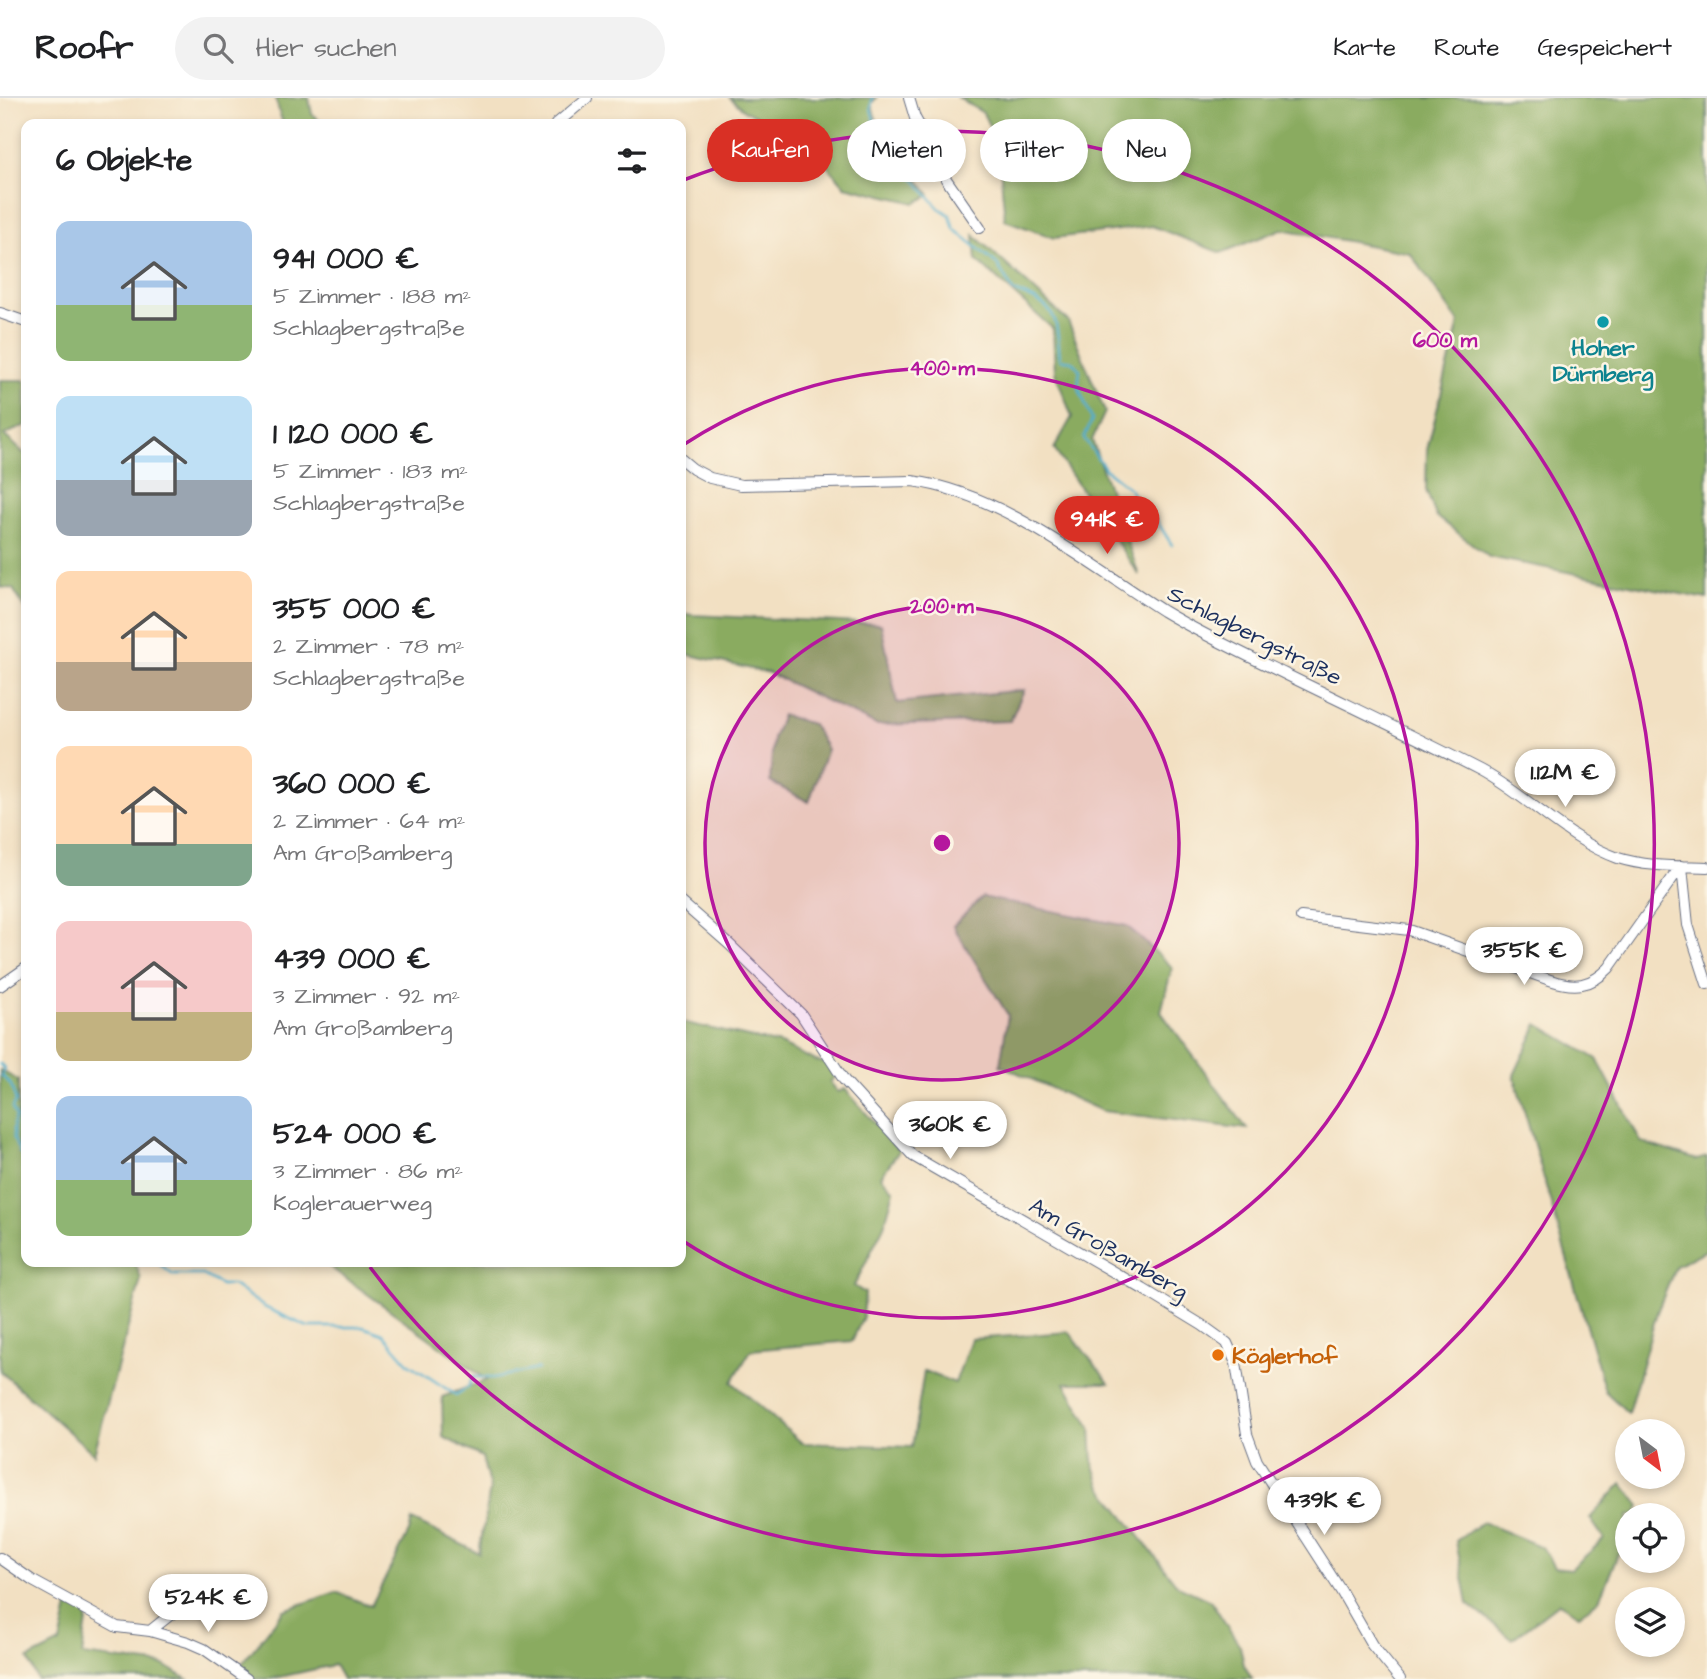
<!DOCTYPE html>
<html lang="de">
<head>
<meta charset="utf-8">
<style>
	:root { --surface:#fff; --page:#f2f2f2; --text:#202124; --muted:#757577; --line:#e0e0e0; --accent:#d93025 }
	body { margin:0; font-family:"Architects Daughter",sans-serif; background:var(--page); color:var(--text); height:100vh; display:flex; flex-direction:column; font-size:26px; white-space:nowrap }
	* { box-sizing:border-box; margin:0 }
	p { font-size:23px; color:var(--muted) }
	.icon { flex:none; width:38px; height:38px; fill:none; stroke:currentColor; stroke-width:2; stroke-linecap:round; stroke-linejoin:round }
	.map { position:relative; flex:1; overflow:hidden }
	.panel { position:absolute; left:21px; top:21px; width:665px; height:1148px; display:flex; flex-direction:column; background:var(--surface); border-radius:14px; box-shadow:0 4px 10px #0003 }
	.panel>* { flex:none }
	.top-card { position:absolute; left:707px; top:21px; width:665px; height:63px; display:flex; gap:14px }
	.needle { width:46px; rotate:148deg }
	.tools { position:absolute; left:1615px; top:1321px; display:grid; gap:14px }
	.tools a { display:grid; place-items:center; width:70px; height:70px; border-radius:50%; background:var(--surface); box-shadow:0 4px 10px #0003; font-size:35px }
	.price { position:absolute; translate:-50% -60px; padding:0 16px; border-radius:24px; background:#fff; color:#222; font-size:23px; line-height:46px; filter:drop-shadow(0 2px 4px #0008) }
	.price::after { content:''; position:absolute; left:50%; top:42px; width:21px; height:16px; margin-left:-10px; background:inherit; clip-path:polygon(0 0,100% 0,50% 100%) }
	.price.current { background:var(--accent); color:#fff }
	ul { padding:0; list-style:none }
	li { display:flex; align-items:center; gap:21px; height:175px; padding:0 35px }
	li span { display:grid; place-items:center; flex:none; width:196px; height:140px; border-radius:14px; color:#555 }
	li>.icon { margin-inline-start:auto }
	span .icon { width:84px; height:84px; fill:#fffc; stroke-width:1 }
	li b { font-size:30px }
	h2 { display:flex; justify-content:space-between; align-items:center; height:84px; padding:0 35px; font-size:30px }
	.pill { padding:0 24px; border-radius:32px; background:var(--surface); box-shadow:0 4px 10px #0003; font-size:24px; line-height:63px }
	.pill.current { background:var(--accent); color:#fff }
	header { display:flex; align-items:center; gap:42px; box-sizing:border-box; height:98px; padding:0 35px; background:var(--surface); border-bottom:2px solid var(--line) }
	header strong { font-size:33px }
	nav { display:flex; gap:38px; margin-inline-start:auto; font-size:24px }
	.search { width:490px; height:63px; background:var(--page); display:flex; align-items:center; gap:18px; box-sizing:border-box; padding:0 24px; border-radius:38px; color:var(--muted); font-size:26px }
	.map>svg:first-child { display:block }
</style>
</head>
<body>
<header>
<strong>Roofr</strong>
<div class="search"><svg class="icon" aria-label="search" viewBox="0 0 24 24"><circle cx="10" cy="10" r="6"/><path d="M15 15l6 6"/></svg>Hier suchen</div>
<nav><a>Karte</a><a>Route</a><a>Gespeichert</a></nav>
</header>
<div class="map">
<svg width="1707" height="1581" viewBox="0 0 1707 1581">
	<rect width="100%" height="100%" fill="#fcf5e5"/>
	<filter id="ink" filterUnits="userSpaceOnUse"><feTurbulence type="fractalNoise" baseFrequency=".0143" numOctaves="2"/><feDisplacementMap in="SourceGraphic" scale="14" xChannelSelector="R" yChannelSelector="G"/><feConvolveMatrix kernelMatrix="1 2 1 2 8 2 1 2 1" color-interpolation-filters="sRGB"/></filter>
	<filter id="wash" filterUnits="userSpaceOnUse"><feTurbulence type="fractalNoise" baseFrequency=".00686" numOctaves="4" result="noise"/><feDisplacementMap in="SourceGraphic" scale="28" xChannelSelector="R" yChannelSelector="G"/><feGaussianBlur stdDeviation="1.57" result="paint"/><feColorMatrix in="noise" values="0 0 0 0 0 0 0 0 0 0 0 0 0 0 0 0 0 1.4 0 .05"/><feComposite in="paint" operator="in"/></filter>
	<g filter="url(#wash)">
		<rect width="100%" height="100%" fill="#f2e0c2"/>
		<path fill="#8aab60" stroke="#526d5f" stroke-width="2" d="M275 0H309L312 16 323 26H283Z
			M730 0H876L871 6 879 29 930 97 915 105 845 88 804 42 745 13Z
			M959 0H1707V501L1489 459 1436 418 1426 392 1427 352 1459 225 1410 155 1282 131 1221 155 1152 128 1054 140 1005 122 998 46 983 15Z
			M974 137 1068 223 1105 314 1092 342 1139 477 1054 351 1072 319 1055 274 1053 231 976 162Z
			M0 282H24L26 286V327L4 337 26 357V512L13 491 0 489Z
			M681 515 692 517 881 526 897 605 1024 592 1010 623 876 627 769 575 681 555Z
			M782 617 812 626 827 651 809 704 770 684 773 641Z
			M982 799 1127 828 1172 869 1161 914 1247 1031 1102 1013 1000 967 1008 917 953 828Z
			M681 924 780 946 816 963 826 965 836 978 830 984 838 994 845 991 899 1053 881 1078 894 1093 884 1128 854 1188 865 1195 863 1219 852 1243 751 1252 732 1284 802 1345 912 1349 924 1273 955 1285 971 1241 1069 1234 1109 1285H1065L1091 1330 1093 1364 1100 1387 1178 1488 1211 1503 1240 1548 1244 1567 1252 1581H342L334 1567 271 1581H254L238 1571 284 1512 336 1494 371 1508 409 1434 412 1422 479 1455 490 1391 482 1359 443 1339 442 1299 487 1282 323 1164H681Z
			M1538 926 1597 961 1641 1044 1697 1062 1707 1059V1152L1676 1168 1657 1214 1628 1315 1605 1293 1514 977Z
			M0 972 18 982 19 1055 26 1065V1164H135L141 1181 94 1356 0 1273Z
			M1622 1385 1640 1408 1635 1417 1628 1418 1627 1434 1599 1502 1579 1517 1559 1505 1512 1541 1468 1506 1456 1443 1482 1424 1542 1449 1554 1469 1571 1471 1604 1441 1590 1420Z
			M69 1505 88 1516 82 1557 164 1567 187 1581H37L28 1561 60 1545Z"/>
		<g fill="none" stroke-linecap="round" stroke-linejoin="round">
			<path stroke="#50adce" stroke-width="2.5" d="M872 0 871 10 876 30 898 50 913 80 939 110 950 117 954 131 997 166 1013 193C1058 209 1056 216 1060 261L1072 263 1080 272 1078 288 1092 322 1084 340 1106 372 1130 391 1145 418 1155 420 1172 447
				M0 966 4 970 2 978 11 987 16 1003 12 1010 16 1018C9 1035 15 1050 26 1064
				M157 1164 173 1177H203L221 1187H233L264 1209 308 1229H363L383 1236 409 1266 456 1297 468 1289 473 1279 493 1280 538 1271"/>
		</g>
	</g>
	<g filter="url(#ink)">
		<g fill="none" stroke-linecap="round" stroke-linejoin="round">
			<defs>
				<path id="minor" d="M909 0 915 20 935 56 946 81 980 130
					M556 26 587 0
					M0 215 26 224
					M681 361 693 371 710 380 741 387 912 383C1000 394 1089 466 1163 513 1203 537 1244 556 1285 576 1350 608 1416 639 1480 672 1527 697 1567 742 1618 760 1646 769 1678 768 1707 769
					M1682 769 1688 827 1707 886
					M681 804 730 847 801 916 844 982 913 1058 1143 1191 1202 1227 1227 1245 1236 1265 1247 1336 1257 1363 1341 1493 1372 1547 1400 1581
					M1301 819 1409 832 1550 882C1574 890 1591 889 1609 870L1681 768
					M0 888 26 870
					M0 1460 33 1483 117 1529 150 1533 188 1544 204 1551 247 1581
					M150 1533 199 1494"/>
			</defs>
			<use href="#minor" stroke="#666d81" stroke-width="12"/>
			<use href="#minor" stroke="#fff" stroke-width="10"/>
		</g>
	</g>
	<circle cx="942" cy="745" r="237" fill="#b5179e" fill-opacity=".12"/>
	<g fill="none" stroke="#b5179e" stroke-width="3.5">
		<circle cx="942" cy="745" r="237"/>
		<path d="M683 347A475 475 0 1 1 683 1143"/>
		<path d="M681 83A712 712 0 1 1 370 1169"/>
	</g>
	<circle fill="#0f9aa8" stroke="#fcf5e5" stroke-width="2.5" cx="1603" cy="224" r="7"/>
	<circle fill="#e8710a" stroke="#fcf5e5" stroke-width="2.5" cx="1218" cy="1257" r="7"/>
	<g text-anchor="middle" stroke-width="5" stroke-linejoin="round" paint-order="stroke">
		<g font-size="23" font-weight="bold" fill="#0d838f" stroke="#fcf5e5">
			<text x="1603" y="257">Hoher<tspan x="1603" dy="26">Dürnberg</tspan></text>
		</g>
		<g font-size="23" fill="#1b2f5e" stroke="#fcf5e5">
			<text transform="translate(1255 537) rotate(27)" y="8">Schlagbergstraße</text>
			<text transform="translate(1109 1150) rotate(30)" y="8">Am Großamberg</text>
		</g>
		<g font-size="23" font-weight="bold" fill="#c56008" stroke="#fcf5e5" text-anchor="start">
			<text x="1232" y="1265">Köglerhof</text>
		</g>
	</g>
	<circle cx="942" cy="745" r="10" fill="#b5179e" stroke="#fcf5e5" stroke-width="3.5"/>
	<g font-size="21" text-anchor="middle" font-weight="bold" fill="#b5179e" stroke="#fcf5e5" stroke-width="5" stroke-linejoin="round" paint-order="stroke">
		<text x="1445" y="249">600 m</text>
		<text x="942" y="277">400 m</text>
		<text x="942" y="515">200 m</text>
	</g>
</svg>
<div class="tools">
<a><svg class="needle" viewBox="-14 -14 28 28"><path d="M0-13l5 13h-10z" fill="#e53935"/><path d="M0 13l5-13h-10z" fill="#757577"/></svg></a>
<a><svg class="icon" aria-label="locate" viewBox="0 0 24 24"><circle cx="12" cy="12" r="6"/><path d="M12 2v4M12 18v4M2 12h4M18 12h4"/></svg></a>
<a><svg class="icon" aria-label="layers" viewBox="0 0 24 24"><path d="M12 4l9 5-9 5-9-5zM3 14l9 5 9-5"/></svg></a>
</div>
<b class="price current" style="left:1107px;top:458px">941K €</b>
<b class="price" style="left:1565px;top:711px">1.12M €</b>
<b class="price" style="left:1524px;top:889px">355K €</b>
<b class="price" style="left:950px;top:1063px">360K €</b>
<b class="price" style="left:1324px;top:1439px">439K €</b>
<b class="price" style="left:208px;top:1536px">524K €</b>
<div class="top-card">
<a class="pill current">Kaufen</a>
<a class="pill">Mieten</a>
<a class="pill">Filter</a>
<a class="pill">Neu</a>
</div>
<section class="panel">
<h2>6 Objekte<svg class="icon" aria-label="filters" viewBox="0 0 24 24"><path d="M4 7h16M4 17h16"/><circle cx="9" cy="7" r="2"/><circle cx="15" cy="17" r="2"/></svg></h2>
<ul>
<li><span style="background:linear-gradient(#a9c7e8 60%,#8fb573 0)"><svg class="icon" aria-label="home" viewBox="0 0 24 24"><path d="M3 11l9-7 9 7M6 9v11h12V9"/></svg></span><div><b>941 000 €</b><p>5 Zimmer · 188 m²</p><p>Schlagbergstraße</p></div></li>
<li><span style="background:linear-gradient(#bfe0f5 60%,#9aa5b1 0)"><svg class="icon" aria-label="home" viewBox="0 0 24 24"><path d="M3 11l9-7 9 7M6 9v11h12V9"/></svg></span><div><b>1 120 000 €</b><p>5 Zimmer · 183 m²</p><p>Schlagbergstraße</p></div></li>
<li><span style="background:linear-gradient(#ffd9b3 65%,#b9a48a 0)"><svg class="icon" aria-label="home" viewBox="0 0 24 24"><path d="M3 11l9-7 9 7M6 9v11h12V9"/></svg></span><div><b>355 000 €</b><p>2 Zimmer · 78 m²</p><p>Schlagbergstraße</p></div></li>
<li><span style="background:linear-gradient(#ffd9b3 70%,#7fa58c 0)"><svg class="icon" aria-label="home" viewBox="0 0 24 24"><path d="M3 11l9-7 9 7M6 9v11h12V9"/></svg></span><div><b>360 000 €</b><p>2 Zimmer · 64 m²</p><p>Am Großamberg</p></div></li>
<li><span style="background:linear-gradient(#f6c9c9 65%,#c2b280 0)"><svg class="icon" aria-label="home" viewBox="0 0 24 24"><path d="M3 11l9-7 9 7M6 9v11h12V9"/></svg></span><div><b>439 000 €</b><p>3 Zimmer · 92 m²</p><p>Am Großamberg</p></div></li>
<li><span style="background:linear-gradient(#a9c7e8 60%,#8fb573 0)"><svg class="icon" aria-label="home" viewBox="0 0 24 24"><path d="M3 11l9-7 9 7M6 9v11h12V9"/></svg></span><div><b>524 000 €</b><p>3 Zimmer · 86 m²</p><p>Koglerauerweg</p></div></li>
</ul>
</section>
</div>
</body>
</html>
